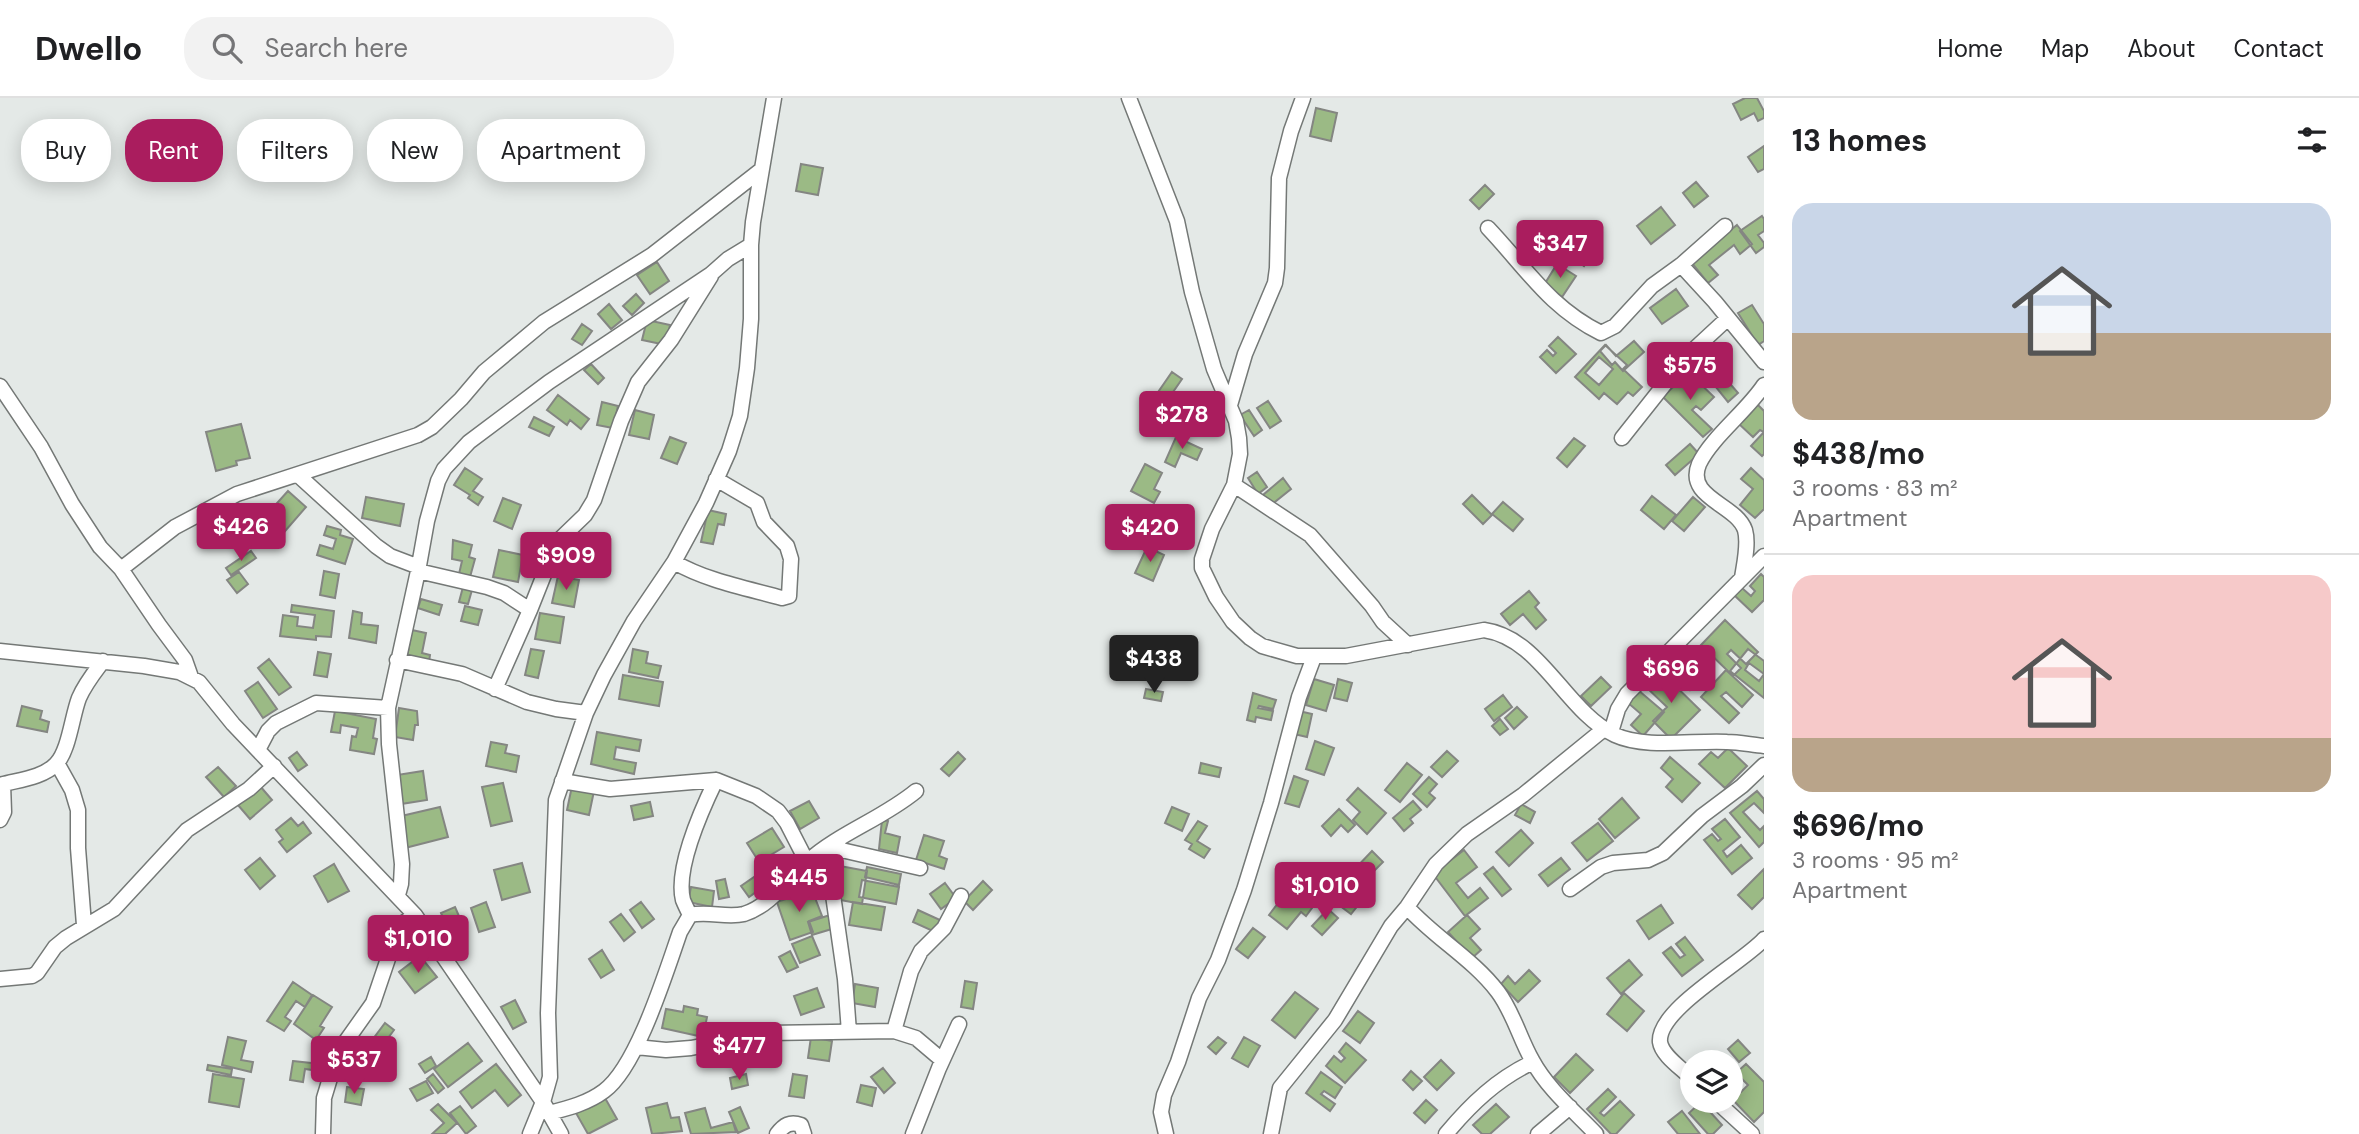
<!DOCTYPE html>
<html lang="en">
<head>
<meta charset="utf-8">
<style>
	:root { --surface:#fff; --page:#f2f2f2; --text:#202124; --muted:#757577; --line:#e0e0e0; --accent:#aa1d5e }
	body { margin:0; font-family:"DM Sans",sans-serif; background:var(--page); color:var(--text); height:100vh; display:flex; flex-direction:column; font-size:26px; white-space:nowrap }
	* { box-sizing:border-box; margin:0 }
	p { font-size:23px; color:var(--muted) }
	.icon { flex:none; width:38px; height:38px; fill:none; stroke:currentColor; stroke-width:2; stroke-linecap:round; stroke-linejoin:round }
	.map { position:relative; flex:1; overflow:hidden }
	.details { display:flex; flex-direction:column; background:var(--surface); width:595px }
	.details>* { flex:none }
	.top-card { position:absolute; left:21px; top:21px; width:665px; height:63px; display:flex; gap:14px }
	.controls { position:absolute; left:1680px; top:952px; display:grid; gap:14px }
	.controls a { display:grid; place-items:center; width:63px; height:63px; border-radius:50%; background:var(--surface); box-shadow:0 4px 18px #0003; font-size:35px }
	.price { position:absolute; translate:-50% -60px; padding:0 16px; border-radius:7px; background:var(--accent); color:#fff; font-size:23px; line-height:46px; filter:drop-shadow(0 2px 4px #0008) }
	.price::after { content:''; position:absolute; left:50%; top:42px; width:21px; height:16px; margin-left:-10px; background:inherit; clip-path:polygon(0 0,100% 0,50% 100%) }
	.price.active { background:#222; color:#fff }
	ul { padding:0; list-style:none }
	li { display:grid; align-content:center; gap:14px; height:371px; padding:0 28px }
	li+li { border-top:2px solid var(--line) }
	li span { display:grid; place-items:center; height:217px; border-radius:21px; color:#555 }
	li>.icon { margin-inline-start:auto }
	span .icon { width:126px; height:126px; fill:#fffc; stroke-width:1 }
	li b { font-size:30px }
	h2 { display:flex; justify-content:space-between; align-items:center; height:84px; padding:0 28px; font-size:30px }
	.tag { padding:0 24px; border-radius:28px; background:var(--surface); box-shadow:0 4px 18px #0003; font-size:24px; line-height:63px }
	.tag.active { background:var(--accent); color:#fff }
	header { display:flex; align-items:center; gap:42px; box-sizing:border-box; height:98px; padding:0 35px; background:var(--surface); border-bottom:2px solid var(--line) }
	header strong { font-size:33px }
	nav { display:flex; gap:38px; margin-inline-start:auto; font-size:24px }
	.search { width:490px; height:63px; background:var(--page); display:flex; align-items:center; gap:18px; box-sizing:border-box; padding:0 24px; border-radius:28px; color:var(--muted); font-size:26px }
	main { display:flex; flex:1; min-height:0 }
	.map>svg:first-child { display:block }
</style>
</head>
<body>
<header>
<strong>Dwello</strong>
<div class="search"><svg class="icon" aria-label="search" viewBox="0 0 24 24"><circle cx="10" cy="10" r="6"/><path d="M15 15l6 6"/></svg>Search here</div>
<nav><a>Home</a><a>Map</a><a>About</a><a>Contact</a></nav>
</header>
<main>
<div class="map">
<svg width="1764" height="1036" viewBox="0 0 1764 1036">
	<rect width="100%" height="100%" fill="#e4e9e7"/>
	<path fill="#9bba85" stroke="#848682" stroke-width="2" fill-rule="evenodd" d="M1745 0H1757L1764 13V20L1758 23 1754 15 1741 22 1733 6Z
		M1316 10 1337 15 1331 43 1310 38Z
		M1764 48V71L1758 74 1748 59Z
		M801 66 823 70 818 97 796 93Z
		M1696 84 1708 98 1694 109 1683 95Z
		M1485 87 1494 96 1479 111 1470 102Z
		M1661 109 1675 127 1651 146 1637 128Z
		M1762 118 1764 121V133L1758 137 1764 145V149L1756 155 1740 133Z
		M1737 127 1752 146 1740 156 1734 147 1709 167 1718 177 1708 185 1691 164Z
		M1551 133 1562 143 1546 160 1535 150Z
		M1585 139 1598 149 1584 168 1571 158Z
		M657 164 669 183 650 196 637 177Z
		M1557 166 1576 178 1562 199 1544 187Z
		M1676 191 1688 208 1662 226 1650 210Z
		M636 196 644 205 632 217 623 208Z
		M609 206 622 222 611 231 598 216Z
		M1752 207 1764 226V243L1758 247 1738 215Z
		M647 222 670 227 666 247 642 242Z
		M582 226 592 233 582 247 572 241Z
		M1558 239 1576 256 1556 275 1540 259 1547 252 1553 258 1556 255 1549 248Z
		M1634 243 1644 254 1623 273 1615 264 1612 267 1600 253 1606 247 1616 258Z
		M1605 247 1627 267 1623 271 1642 289 1633 298 1628 294 1617 306 1604 295 1599 301 1575 279ZM1599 259 1613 271 1599 287 1585 275Z
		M591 266 604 280 598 286 584 272Z
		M1172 274 1182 281 1164 307 1154 300Z
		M1688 274 1714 299 1701 312 1696 308 1692 312 1712 331 1703 339 1663 299Z
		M1725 280 1738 295 1728 304 1715 288Z
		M558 297 589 321 581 331 570 322 567 327 547 312Z
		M1268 303 1281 323 1270 330 1257 310Z
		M602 304 618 308 613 330 597 327Z
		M1757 306 1764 313V356L1762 358 1751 348 1764 334 1760 332 1753 339 1739 326Z
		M635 312 654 317 649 341 629 337Z
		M1249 312 1262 332 1254 338 1240 317Z
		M534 319 554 329 549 338 529 329Z
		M241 326 250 360 236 363 237 367 216 373 206 334Z
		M670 339 686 345 677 366 661 360Z
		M1176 339 1202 351 1197 362 1181 355 1175 369 1165 364Z
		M1574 340 1585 348 1567 369 1557 360Z
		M1690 346 1699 356 1675 377 1666 367Z
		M1145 366 1162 375 1154 391 1160 394 1154 405 1131 393Z
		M465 370 482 381 473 393 483 399 478 407 468 400 470 397 454 387Z
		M1751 370 1764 382V411L1755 420 1740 407 1753 391 1741 381Z
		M1257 374 1267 389 1258 396 1248 380Z
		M1283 380 1291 391 1271 407 1263 397Z
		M288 393 306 409 279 440 260 424Z
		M1472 397 1492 417 1483 426 1463 406Z
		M1652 398 1676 417 1664 431 1641 412Z
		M366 399 404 406 400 428 362 420Z
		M1693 399 1705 409 1684 433 1672 423Z
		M503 400 521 407 512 431 494 423Z
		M1503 404 1523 421 1513 433 1492 416Z
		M708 412 726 416 724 427 718 426 713 446 701 444Z
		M327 428 341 432 340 437 353 441 345 466 317 457 320 447 333 451 336 441 324 437Z
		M453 442 472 447 469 459 475 461 470 479 459 476 462 463 452 461Z
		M1147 449 1164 457 1153 483 1135 475Z
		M499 452 523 457 518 484 493 479Z
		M251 453 256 460 231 477 226 470Z
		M324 473 339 476 335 500 320 497Z
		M239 474 248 486 237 495 227 482Z
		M1761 476 1764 479V502L1752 514 1734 497 1742 490 1751 498 1755 493 1750 488Z
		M558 478 579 482 574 509 552 505Z
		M463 489 472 492 468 506 459 504Z
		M1529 493 1539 505 1535 509 1546 522 1536 531 1523 516 1510 527 1501 516Z
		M421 501 442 507 439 517 418 510Z
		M292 507 334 513 331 539 316 538V542L280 538 283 517 298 519 297 528 313 530 315 517 291 514Z
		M465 508 482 512 478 527 461 523Z
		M353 513 362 515 361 526 378 528 376 545 349 540Z
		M540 515 564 519 560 545 535 541Z
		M1725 522 1758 554 1746 566 1731 552 1727 556 1741 570 1733 578 1701 547Z
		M412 532 426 535 422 555 430 557 429 564 407 559Z
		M1153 539 1177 543 1175 554 1167 552 1164 575 1148 572Z
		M531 551 544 553 538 580 525 577Z
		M633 551 648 554 646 565 661 568 658 580 629 574Z
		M1748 551 1764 563V600L1730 573Z
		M1689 553 1699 564 1689 573 1699 584 1690 592 1670 570Z
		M318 554 331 556 327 579 314 577Z
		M269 561 291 589 279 597 258 570Z
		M1749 565 1764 576 1759 583 1745 572Z
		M1726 572 1753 597 1742 609 1726 594 1721 598 1739 615 1729 625 1701 599Z
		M1660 573 1700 612 1671 641 1653 623 1667 609 1645 588Z
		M623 577 663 584 659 608 619 601Z
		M1601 579 1611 589 1591 608 1581 598Z
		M1314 581 1334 587 1326 613 1306 607Z
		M1338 581 1352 585 1347 603 1334 600Z
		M258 584 277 611 263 620 245 593Z
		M1146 591 1163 594 1161 603 1144 600Z
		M1638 592 1664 614 1643 638 1631 627 1641 616 1627 604Z
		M1253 595 1276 602 1273 611 1259 608 1258 610 1273 613 1271 622 1256 619 1255 624 1247 622Z
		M1503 597 1512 609 1494 623 1485 611Z
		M22 608 42 613 40 621 49 624 47 634 17 628Z
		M1517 609 1527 619 1514 631 1505 620Z
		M399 610 417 613 418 627H415L413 642 395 639Z
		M335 613 376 621 373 640 377 641 374 656 350 652 352 638 356 639 358 630 341 627 340 635 331 634Z
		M1299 613 1312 616 1307 639 1294 636Z
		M1500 621 1508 631 1500 637 1492 628Z
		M597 634 641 642 639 653 616 649 614 661 636 665 634 676 591 666Z
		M1315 643 1334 650 1324 677 1306 671Z
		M491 644 507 647 505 655 519 658 516 674 486 668Z
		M1728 650 1747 668 1725 690 1699 666 1711 654 1718 660Z
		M1447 653 1458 663 1442 679 1431 669Z
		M297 654 307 667 298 673 289 660Z
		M958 654 965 661 949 678 941 671Z
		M1670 659 1700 685 1682 704 1666 689 1673 681 1661 670Z
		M1201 665 1221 670 1219 679 1199 675Z
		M1407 665 1422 677 1400 704 1385 692Z
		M218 669 236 688 224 699 206 679Z
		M423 673 427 702 401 706 397 677Z
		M1294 678 1308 683 1299 709 1285 705Z
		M1429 679 1437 686 1429 695 1435 700 1427 709 1413 696Z
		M503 685 512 723 491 728 482 689Z
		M260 688 272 702 250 721 238 707Z
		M572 688 594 693 589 717 567 712Z
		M1358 690 1386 715 1367 736 1353 722 1360 714 1347 702Z
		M1757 693 1764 701V715L1754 705 1743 714 1760 732 1764 728V744L1759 749 1730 715Z
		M1622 700 1639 720 1615 740 1599 721Z
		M809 703 819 720 800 731 790 713Z
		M1413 703 1421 712 1410 721 1413 725 1404 733 1393 720Z
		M650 704 653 718 634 722 631 708Z
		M1521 706 1535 714 1530 725 1515 717Z
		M440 709 448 739 405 750 397 719Z
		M1172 709 1189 716 1182 733 1165 725Z
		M1339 711 1355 727 1348 734 1341 727 1331 738 1322 728Z
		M291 720 298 728 303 724 311 735 287 754 279 744 283 741 276 732Z
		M1725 721 1740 739 1723 753 1727 759 1741 747 1752 760 1732 776 1704 742 1712 736 1718 743 1721 741 1712 731Z
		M882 722 888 723 885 735 900 739 897 755 879 751Z
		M1198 723 1207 728 1197 743 1210 751 1204 760 1189 751 1192 746 1185 742Z
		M1598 725 1613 743 1587 763 1572 745Z
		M772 730 784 749 759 764 747 745Z
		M1521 732 1533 745 1509 768 1496 754Z
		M924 737 944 743 939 758 947 761 944 771 916 762Z
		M1464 752 1477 769 1456 785 1468 800 1480 790 1488 800 1465 818 1433 776Z
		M1372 753 1383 764 1369 778 1371 780 1363 788 1351 775Z
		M260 760 275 778 260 791 245 772Z
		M1561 760 1570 771 1548 788 1539 777Z
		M522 765 530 794 502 802 494 772Z
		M334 766 349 793 328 804 314 778Z
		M840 768 867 773 862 806 835 801Z
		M867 769 901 776 899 787 865 779Z
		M1493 769 1511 791 1502 798 1484 776Z
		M1764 771V799L1752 811 1738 797Z
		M757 777 764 788 749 799 741 788Z
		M725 781 729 799 719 801 716 783Z
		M862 782 899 789 896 806 859 799Z
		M983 783 992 792 973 812 964 803Z
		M1351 784 1367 796 1351 816 1335 804Z
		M945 785 956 800 941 811 930 796Z
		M1292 787 1315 806 1306 818 1301 814 1287 831 1269 817Z
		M691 789 714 793 712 809 688 804Z
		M812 792 822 818 809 823 813 834 790 842 777 804Z
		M486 804 495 829 479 834 471 810Z
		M641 804 654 821 642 830 630 812Z
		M853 804 885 809 881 832 849 827Z
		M1661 807 1673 825 1649 841 1637 823Z
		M455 809 465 832 451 838 441 815Z
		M1328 811 1338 820 1322 837 1312 828Z
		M918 812 940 822 935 834 913 824Z
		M621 816 635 834 624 843 610 824Z
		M830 817 835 830 812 837 808 824Z
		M1467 817 1480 831 1470 840 1481 852 1472 860 1448 834Z
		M1253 830 1265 839 1248 860 1236 851Z
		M812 838 820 857 800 865 792 846Z
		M1685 839 1703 862 1682 878 1663 855 1671 849 1680 860 1685 857 1676 846Z
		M602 852 614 872 601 880 589 861Z
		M790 853 798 869 787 874 779 859Z
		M420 858 437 879 415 895 399 874Z
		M1629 862 1642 877 1621 896 1607 880Z
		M1529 872 1540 883 1518 904 1501 886 1508 878 1515 886Z
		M965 883 977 885 973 911 961 909Z
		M293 884 312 897 305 909 296 903 285 919 291 923 284 933 267 923Z
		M855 886 878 890 875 909 852 905Z
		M817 890 824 909 801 917 794 898Z
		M1295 894 1318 911 1295 940 1272 922Z
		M1624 895 1644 913 1627 933 1607 916Z
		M313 897 332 909 320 928 324 930 316 942 294 926Z
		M515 902 526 924 513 931 501 909Z
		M684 908 698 911 697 917 707 919 703 939 662 930 666 911 683 914Z
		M1358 913 1374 925 1360 945 1343 933Z
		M385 925 394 932 376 956 367 949Z
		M228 939 246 943 241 962 253 964 251 974 222 967Z
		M811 939 832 943 829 963 808 960Z
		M1218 939 1226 945 1216 956 1208 949Z
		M1244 939 1260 948 1248 969 1232 960Z
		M1738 942 1750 955 1739 964 1728 951Z
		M468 945 482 963 448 989 434 971Z
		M1346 945 1366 962 1345 985 1326 968 1334 958 1341 964 1345 960 1339 954Z
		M1576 956 1593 972 1570 995 1554 979Z
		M431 959 436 968 425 975 419 966Z
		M1441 962 1454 975 1437 992 1424 979Z
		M293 963 320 966 319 973 305 971 303 984 290 982Z
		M496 966 521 997 508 1008 495 992 472 1010 460 994Z
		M1746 966 1764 984V1014L1754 1024 1733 1002 1748 987 1736 975Z
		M208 967 232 971 231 977 207 972Z
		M883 970 895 985 884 995 871 979Z
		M1411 973 1422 983 1413 992 1403 982Z
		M1321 974 1342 989 1335 1000 1324 993 1321 996 1335 1006 1330 1013 1306 995Z
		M213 976 244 981 239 1009 209 1004Z
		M433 976 444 990 438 995 427 981Z
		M746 976 748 987 732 991 730 980Z
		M793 976 807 978 804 1000 789 998Z
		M426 983 433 995 417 1003 410 991Z
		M861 987 876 990 872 1008 857 1004Z
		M347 989 364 991 361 1007 345 1004Z
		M1608 991 1616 999 1600 1015 1604 1018 1620 1003 1634 1017 1616 1036H1611L1587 1011Z
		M605 1000 617 1021 588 1036 576 1015Z
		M1426 1002 1437 1012 1425 1025 1414 1015Z
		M1701 1004 1722 1027 1713 1036H1708L1689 1015Z
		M667 1005 671 1020 679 1019 682 1033 652 1036 646 1010Z
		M438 1006 457 1025 445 1036H432L444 1025 431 1012Z
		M1496 1006 1509 1019 1490 1036H1482L1473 1027Z
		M460 1008 476 1028 466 1036 450 1015Z
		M740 1009 749 1030 738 1035 729 1014Z
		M705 1010 711 1030 733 1024 736 1034 691 1036 685 1015Z
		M1682 1013 1700 1036H1678L1668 1024Z"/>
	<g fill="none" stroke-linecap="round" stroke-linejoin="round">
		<defs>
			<path id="street" d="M1129 0 1177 123 1192 194 1214 271 1236 323 1239 340 1240 356 1234 387 1212 431 1202 461V470L1216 499 1233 524 1250 540 1262 548 1297 558H1346L1484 532C1541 540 1565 613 1615 637 1645 651 1694 642 1727 644 1739 644 1752 647 1764 648
				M1488 130C1526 170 1550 210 1601 235L1615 228 1652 188 1681 167 1725 128
				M1681 167 1715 204 1764 264
				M0 288 41 349 72 406 100 449 121 471 159 527 185 562 191 579
				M1230 307 1245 256 1275 185 1277 170 1279 80 1291 33 1303 0
				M1622 340 1687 258 1728 220
				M298 377 376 448 390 458 419 469
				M1234 387 1310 437 1372 508 1383 524 1408 547
				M674 464C707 483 746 490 782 500L789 498 791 461 787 448 764 424 757 405 716 381
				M121 471 175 429 237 396 418 337 432 329 461 301 484 274 544 224 652 157 761 72
				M418 473 487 489 504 495 530 512
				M1742 480C1744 466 1749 446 1745 432 1736 406 1685 400 1699 366 1711 340 1747 313 1764 287
				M0 553 144 568 179 574 199 584 233 626 415 817 543 1004 561 1036
				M397 562 462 576 527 604 556 611 586 615
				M495 591 530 512 557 444 585 417 594 402 621 323 638 284 671 242 711 178
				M1611 634 1618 611 1627 596 1764 458
				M258 652 268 633 276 625 316 605 388 610
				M57 665 72 692 78 712V750L84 827
				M562 683 610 691 716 682 756 698 778 713 787 725 807 764
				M0 687C17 682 43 680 56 666 69 653 72 618 79 600 85 586 94 575 103 563
				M0 722 4 714 3 686
				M839 742 832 770V790L845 881 849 934
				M837 751 920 770
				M1570 791 1601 769 1613 765 1648 762 1663 755 1702 718 1742 688 1764 667
				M398 797 401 786 402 766 389 646 388 610 418 473 427 423 438 383 444 371 469 344 549 284 711 176 728 161 751 147
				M1407 809C1435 840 1473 861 1498 894 1513 914 1520 941 1532 962 1547 990 1574 1013 1596 1036
				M690 817C688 813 685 807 683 802 675 770 702 711 716 682
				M0 881 32 878 37 875 55 849 66 840 114 811 187 732 249 691 274 668
				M894 933 911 873 921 853 944 830 961 798
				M636 949 666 952 691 950 769 935 894 933 916 940 942 962
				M1692 981C1683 971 1662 958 1660 944 1657 911 1744 864 1764 841
				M1716 1003 1752 1036
				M549 1015C569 1010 588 1005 604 993 637 969 666 874 680 834L690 817C708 813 727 820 744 816 770 808 788 781 807 764 839 735 882 721 916 693
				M323 1036 324 1000 334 967 344 946 373 905 394 843 402 826 415 817
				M530 1036 543 1004 550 979 548 915 556 702 586 615 604 577 634 523 674 464 706 405 729 353 740 318 747 270 751 221V147L753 124 774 0
				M777 1036C784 1027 790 1023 801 1027L804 1036
				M913 1036 939 970 959 926
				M1166 1036 1161 1014 1164 997 1178 964 1199 900 1218 862 1244 792 1271 705 1299 599 1314 559
				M1271 1036 1280 990 1335 922 1391 828 1407 809 1436 766 1467 736 1523 697 1604 631
				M1446 1036C1471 1006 1497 981 1533 964
				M1538 1036 1570 1009"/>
		</defs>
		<use href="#street" stroke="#747876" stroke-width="17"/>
		<use href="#street" stroke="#fff" stroke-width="14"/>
	</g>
</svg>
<div class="controls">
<a><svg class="icon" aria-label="layers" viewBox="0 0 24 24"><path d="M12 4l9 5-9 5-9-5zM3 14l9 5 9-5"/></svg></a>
</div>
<b class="price" style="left:1560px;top:182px">$347</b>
<b class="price" style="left:1690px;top:304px">$575</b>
<b class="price" style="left:1182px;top:353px">$278</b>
<b class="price" style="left:241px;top:465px">$426</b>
<b class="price" style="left:1150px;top:466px">$420</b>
<b class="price" style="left:566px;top:494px">$909</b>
<b class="price active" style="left:1154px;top:597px">$438</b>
<b class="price" style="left:1671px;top:607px">$696</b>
<b class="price" style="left:799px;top:816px">$445</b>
<b class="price" style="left:1325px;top:824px">$1,010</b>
<b class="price" style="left:418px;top:877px">$1,010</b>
<b class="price" style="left:739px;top:984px">$477</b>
<b class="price" style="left:354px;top:998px">$537</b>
<div class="top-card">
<a class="tag">Buy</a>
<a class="tag active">Rent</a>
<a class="tag">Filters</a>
<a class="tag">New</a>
<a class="tag">Apartment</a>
</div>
</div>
<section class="details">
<h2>13 homes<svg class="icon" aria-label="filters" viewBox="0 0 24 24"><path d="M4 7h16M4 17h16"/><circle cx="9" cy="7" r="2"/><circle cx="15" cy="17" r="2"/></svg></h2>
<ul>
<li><span style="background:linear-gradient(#c9d6e8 60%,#b9a48a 0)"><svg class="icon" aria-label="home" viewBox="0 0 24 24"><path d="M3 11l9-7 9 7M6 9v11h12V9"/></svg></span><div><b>$438/mo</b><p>3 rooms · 83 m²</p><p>Apartment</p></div></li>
<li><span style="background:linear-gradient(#f6c9c9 75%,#b9a48a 0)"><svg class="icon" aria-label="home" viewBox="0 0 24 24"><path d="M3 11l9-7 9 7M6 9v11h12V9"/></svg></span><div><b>$696/mo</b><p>3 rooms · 95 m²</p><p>Apartment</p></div></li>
</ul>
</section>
</main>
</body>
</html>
